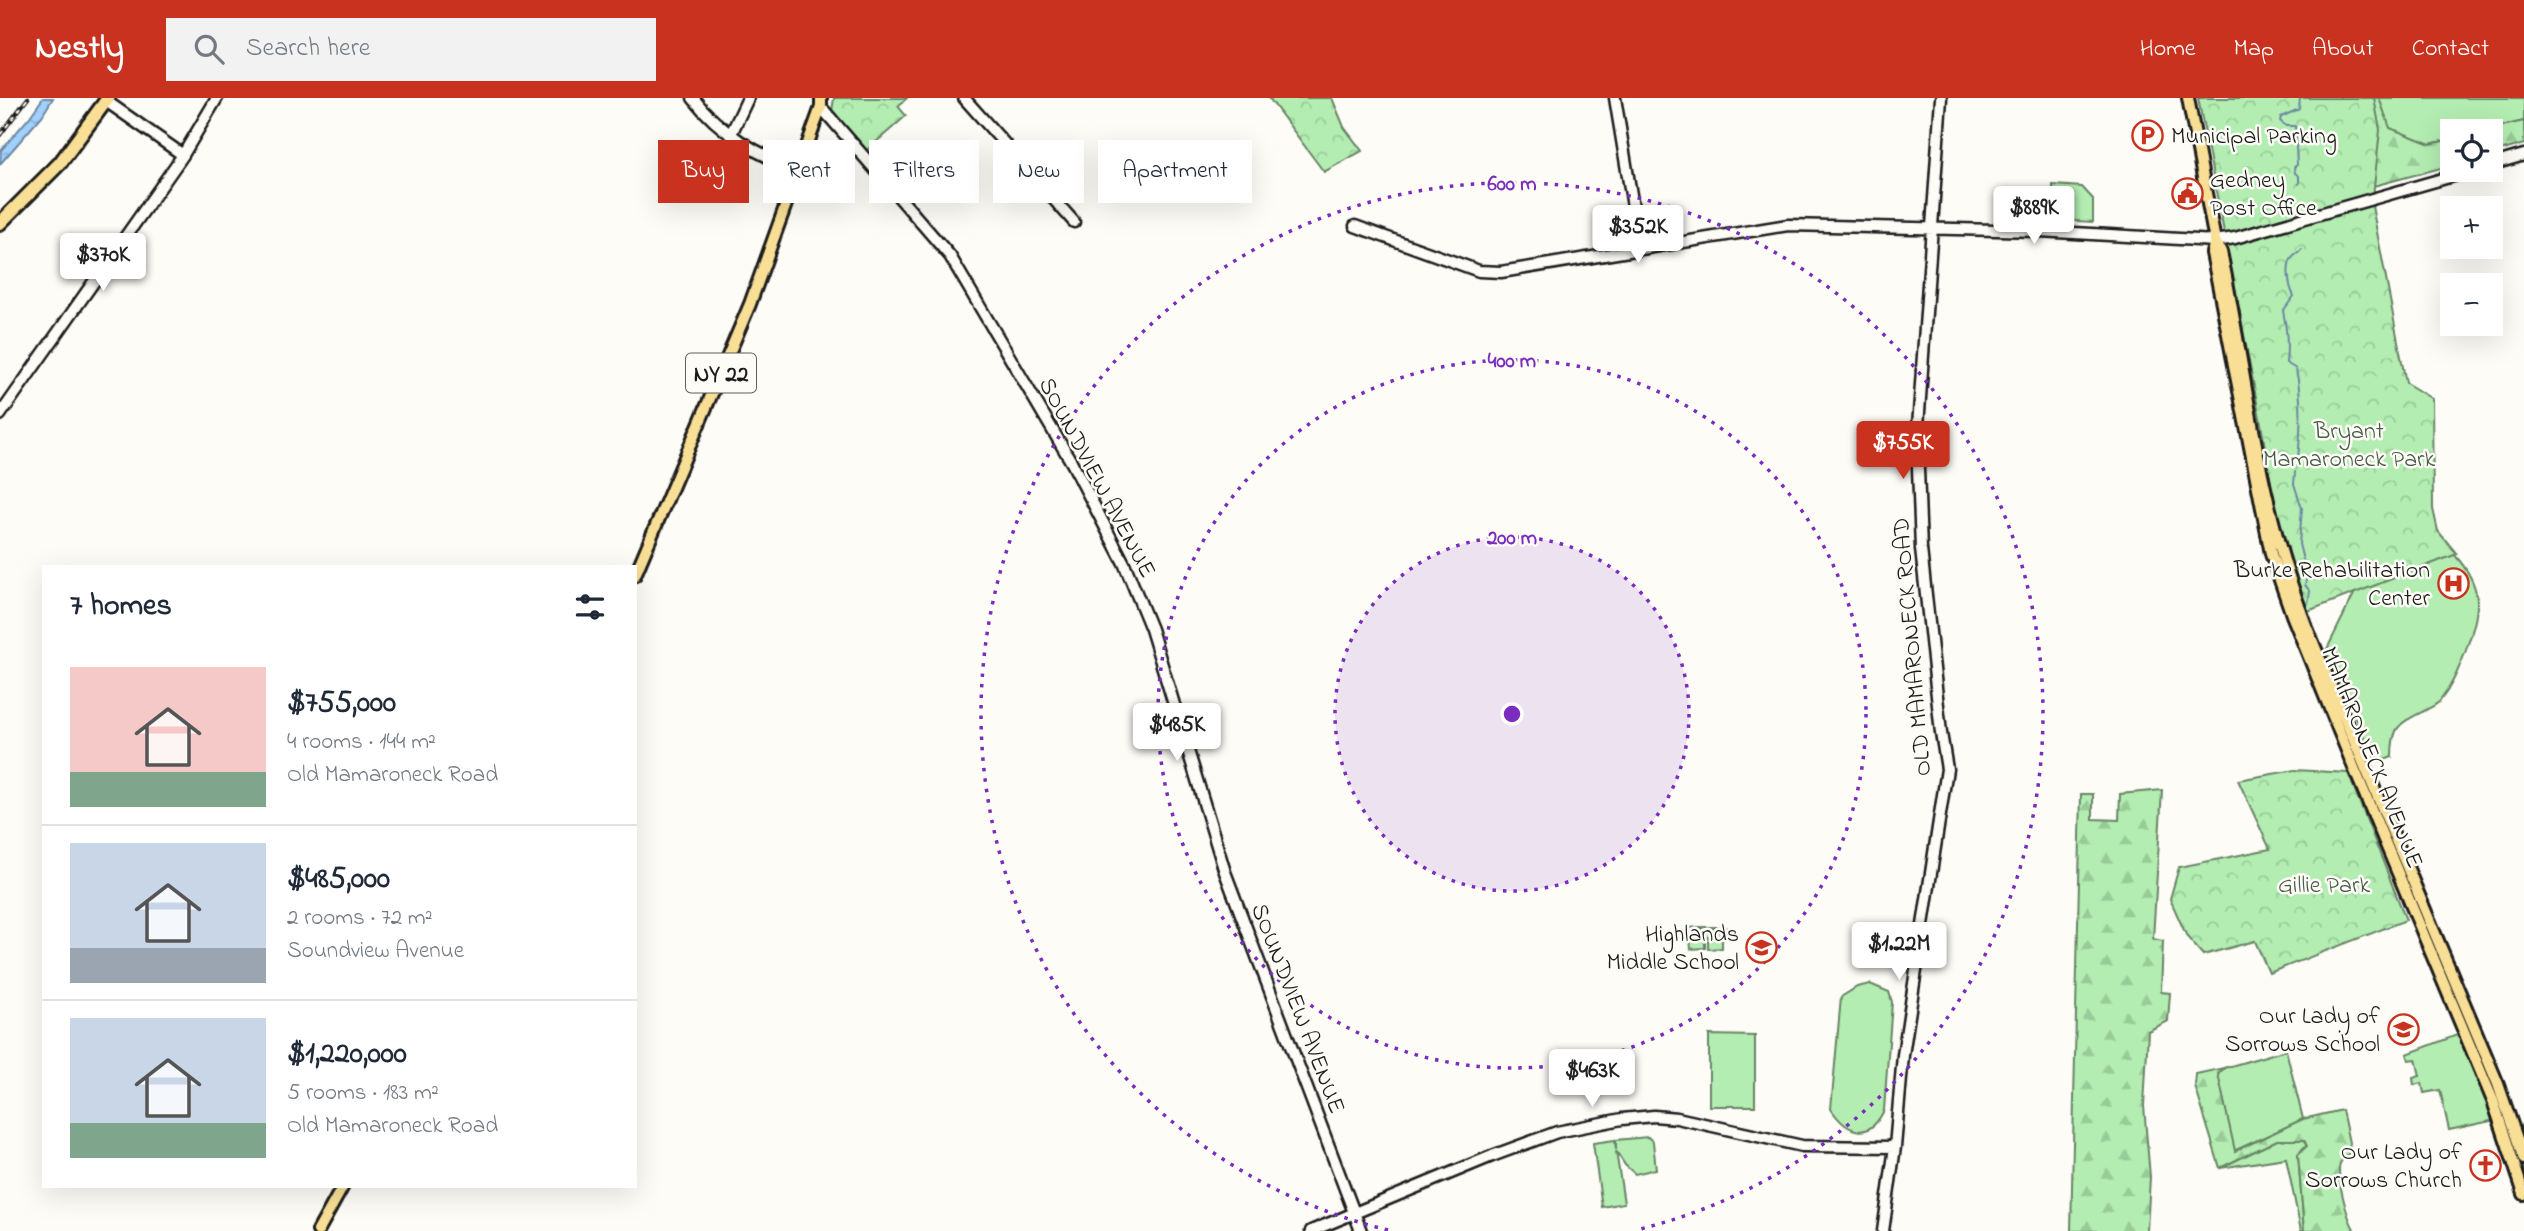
<!DOCTYPE html>
<html lang="en">
<head>
<meta charset="utf-8">
<style>
	:root { --surface:#fff; --page:#f2f2f3; --text:#1f2937; --muted:#747a83; --line:#e0e1e3; --accent:#c8321e }
	body { margin:0; font-family:"Indie Flower",sans-serif; background:var(--page); color:var(--text); height:100vh; display:flex; flex-direction:column; font-size:26px; white-space:nowrap }
	* { box-sizing:border-box; margin:0 }
	p { font-size:23px; color:var(--muted) }
	.icon { flex:none; width:38px; height:38px; fill:none; stroke:currentColor; stroke-width:2; stroke-linecap:round; stroke-linejoin:round }
	.map { position:relative; flex:1; overflow:hidden }
	.sheet { position:absolute; left:42px; top:467px; width:595px; height:623px; display:flex; flex-direction:column; background:var(--surface); border-radius:0px; box-shadow:0 7px 28px #0002 }
	.sheet>* { flex:none }
	.guide { position:absolute; left:658px; top:42px; width:665px; height:63px; display:flex; gap:14px }
	.fabs { position:absolute; left:2440px; top:21px; display:grid; gap:14px }
	.fabs a { display:grid; place-items:center; width:63px; height:63px; border-radius:0px; background:var(--surface); box-shadow:0 7px 28px #0002; font-size:35px }
	.price { position:absolute; translate:-50% -60px; padding:0 16px; border-radius:7px; background:#fff; color:#222; font-size:23px; line-height:46px; filter:drop-shadow(0 2px 4px #0008) }
	.price::after { content:''; position:absolute; left:50%; top:42px; width:21px; height:16px; margin-left:-10px; background:inherit; clip-path:polygon(0 0,100% 0,50% 100%) }
	.price.current { background:var(--accent); color:#fff }
	ul { padding:0; list-style:none }
	li { display:flex; align-items:center; gap:21px; height:175px; padding:0 28px }
	li+li { border-top:2px solid var(--line) }
	li span { display:grid; place-items:center; flex:none; width:196px; height:140px; border-radius:0px; color:#555 }
	li>.icon { margin-inline-start:auto }
	span .icon { width:84px; height:84px; fill:#fffc; stroke-width:1 }
	li b { font-size:30px }
	h2 { display:flex; justify-content:space-between; align-items:center; height:84px; padding:0 28px; font-size:30px }
	.pill { padding:0 24px; border-radius:0px; background:var(--surface); box-shadow:0 7px 28px #0002; font-size:24px; line-height:63px }
	.pill.current { background:var(--accent); color:#fff }
	header { display:flex; align-items:center; gap:42px; box-sizing:border-box; height:98px; padding:0 35px; background:var(--accent); color:#fff }
	header strong { font-size:33px }
	nav { display:flex; gap:38px; margin-inline-start:auto; font-size:24px }
	.search { width:490px; height:63px; background:var(--page); display:flex; align-items:center; gap:18px; box-sizing:border-box; padding:0 24px; border-radius:0px; color:var(--muted); font-size:26px }
	.map>svg:first-child { display:block }
</style>
</head>
<body>
<header>
<strong>Nestly</strong>
<div class="search"><svg class="icon" aria-label="search" viewBox="0 0 24 24"><circle cx="10" cy="10" r="6"/><path d="M15 15l6 6"/></svg>Search here</div>
<nav><a>Home</a><a>Map</a><a>About</a><a>Contact</a></nav>
</header>
<div class="map">
<svg width="2524" height="1133" viewBox="0 0 2524 1133">
	<defs>
		<pattern id="forest-firs" width="22" height="20" patternUnits="userSpaceOnUse" patternTransform="scale(1.75)"><rect width="22" height="20" fill="#b3edb1"/><path d="M5 1l3.5 6h-7zM16 11l3.5 6h-7z" fill="#99cb98"/></pattern>
		<pattern id="park-crowns" width="20" height="18" patternUnits="userSpaceOnUse" patternTransform="scale(1.75)"><rect width="20" height="18" fill="#b3edb1"/><path d="M2 6a3 3 0 1 1 6 0M12 15a3 3 0 1 1 6 0" fill="none" stroke="#99cb98"/></pattern>
		<pattern id="water-ripples" width="26" height="14" patternUnits="userSpaceOnUse" patternTransform="scale(1.75)"><rect width="26" height="14" fill="#a0d0fc"/><path d="M2 4q2-2 4 0t4 0M15 11q2-2 4 0t4 0" fill="none" stroke="#89b2d7"/></pattern>
	</defs>
	<rect width="100%" height="100%" fill="#fdfcf7"/>
	<filter id="ink" filterUnits="userSpaceOnUse"><feTurbulence type="fractalNoise" baseFrequency=".0143" numOctaves="2"/><feDisplacementMap in="SourceGraphic" scale="14" xChannelSelector="R" yChannelSelector="G"/><feConvolveMatrix kernelMatrix="1 2 1 2 8 2 1 2 1" color-interpolation-filters="sRGB"/></filter>
	<g filter="url(#ink)">
		<path fill="#b3edb1" stroke="#688466" stroke-width="2" d="M2379 0H2524V23L2481 33H2452V41L2430 46 2389 30Z
			M2053 87 2082 89 2093 101V124L2057 122 2053 117Z
			M2453 455C2486 491 2480 512 2465 555 2458 572 2452 588 2440 603 2436 607 2431 609 2426 612 2399 626 2392 627 2392 659L2382 663 2374 662V650L2367 646 2326 553 2357 490Z
			M1700 829 1702 840V829H1713L1714 840 1719 839H1715V829H1726V838L1722 839V850L1708 851V839L1705 840V850L1691 851 1689 830Z
			M1870 886 1889 894 1892 904 1884 1012C1869 1044 1847 1035 1831 1011L1841 899 1857 889Z
			M2465 934 2500 1021 2449 1032 2440 992 2424 995 2422 985 2414 987 2413 980 2420 978 2416 961 2409 962 2407 956Z
			M1709 937 1755 938V1008H1709Z
			M2286 952 2303 1021 2234 1053 2218 976 2224 970Z
			M1648 1039 1653 1044 1656 1071 1635 1076 1625 1067 1616 1053 1624 1105 1602 1109 1593 1045 1615 1042 1616 1052V1042Z
			M2290 1040 2304 1042 2307 1046 2298 1056 2304 1133H2301L2286 1060 2220 1070 2277 1042Z"/>
		<path fill="url(#forest-firs)" stroke="#688466" stroke-width="2" d="M2203 0H2379L2390 30 2430 46 2452 41V67L2228 127Z
			M2524 23V46L2490 56V33H2481Z
			M2162 692 2153 841 2163 843 2161 894 2170 895 2168 923 2148 933 2144 1008 2150 1079 2147 1133H2071L2081 696H2093V721L2119 722 2120 696Z
			M2224 970 2218 976 2235 1053 2303 1021 2342 1012 2351 1054C2346 1057 2342 1060 2340 1066 2336 1079 2347 1119 2354 1131L2352 1133H2304L2298 1056 2307 1048 2304 1042H2277L2220 1070 2195 988 2196 976Z"/>
		<path fill="url(#park-crowns)" stroke="#688466" stroke-width="2" d="M834 0H907L898 8 906 18 867 52H864L832 13Z
			M1269 0H1332L1344 29 1362 53 1324 74Z
			M2198 0H2374L2380 32 2372 108 2406 285 2432 301 2433 411 2438 433 2457 456 2308 513 2292 472 2276 415 2260 320Z
			M2295 672 2348 675 2406 822 2269 875 2255 843 2203 857 2187 839 2170 801 2179 769 2270 751 2238 682Z"/>
		<path fill="url(#water-ripples)" stroke="#6b88a2" stroke-width="2" d="M43 0H53L42 18 0 66 1 52 29 20Z"/>
		<g fill="none" stroke-linecap="round" stroke-linejoin="round">
			<path stroke="#6b88a2" stroke-width="2" d="M2282 0 2286 2 2289 0
				M2299 86V78L2295 75 2294 69 2297 67 2295 28H2286L2280 23 2281 19 2299 11 2300 0
				M2298 360C2301 332 2302 299 2296 271L2286 265C2288 247 2287 231 2283 213L2294 198C2289 189 2285 167 2293 159 2296 156 2300 154 2302 151
				M2295 374 2294 386 2302 410 2299 446 2307 478 2305 487 2310 493 2308 505"/>
			<defs>
				<path id="secondary" d="M693 0C718 33 759 59 799 71
					M964 0 1074 124
					M1615 0 1640 151
					M106 3 183 57
					M821 9 950 158 1072 365 1124 465 1151 531 1225 774 1361 1133
					M731 36 748 0
					M2490 67 2524 57
					M1355 128 1479 173 1501 174 1788 127 2039 133 2215 143 2235 140 2474 72
					M0 317 183 57 217 0
					M1311 1133 1492 1058 1557 1034 1622 1021 1654 1018 1677 1020 1802 1048 1895 1049
					M1883 1133 1895 1049 1903 957 1947 671 1941 635 1921 451 1917 343 1941 0"/>
				<path id="primary" d="M2188 0 2215 143 2221 154C2240 243 2250 335 2273 423 2282 459 2294 495 2307 530L2498 986 2524 1061
					M2215 143 2212 155 2271 456 2292 517 2354 670 2493 1003 2524 1096
					M635 477 750 206 821 9V0
					M318 1133 343 1088"/>
				<path id="highway" d="M0 125 60 65 108 0"/>
			</defs>
			<use href="#secondary" stroke="#1c1c1c" stroke-width="15"/>
			<use href="#primary" stroke="#1c1c1c" stroke-width="16"/>
			<use href="#highway" stroke="#1c1c1c" stroke-width="18"/>
			<use href="#secondary" stroke="#fdfcf7" stroke-width="10"/>
			<use href="#primary" stroke="#f9df96" stroke-width="10"/>
			<use href="#highway" stroke="#f9df96" stroke-width="12"/>
			<defs>
				<path id="rail" d="M0 37 28 0"/>
			</defs>
			<use href="#rail" stroke="#1c1c1c" stroke-width="4.5"/>
			<use href="#rail" stroke="#fdfcf7" stroke-width="2" stroke-dasharray="5" stroke-linecap="butt"/>
		</g>
	</g>
	<circle cx="1512" cy="616" r="177" fill="#7b2cbf" fill-opacity=".12"/>
	<g fill="none" stroke="#7b2cbf" stroke-width="3.5" stroke-dasharray="3.5 7">
		<circle cx="1512" cy="616" r="177"/>
		<circle cx="1512" cy="616" r="354"/>
		<path d="M1388 1132A531 531 0 1 1 1636 1132"/>
	</g>
	<defs>
		<symbol id="parking-ring" viewBox="-11 -11 22 22"><circle r="9.5" fill="#fdfcf7" stroke="#c8321e" stroke-width="1.5"/><path d="M-3.5-5.5H1a3.5 3.5 0 0 1 0 7H-1V5.5H-3.5ZM-1-3.4V-.6H.8a1.4 1.4 0 0 0 0-2.8Z" fill="#c8321e"/></symbol>
		<symbol id="civic-ring" viewBox="-11 -11 22 22"><circle r="9.5" fill="#fdfcf7" stroke="#c8321e" stroke-width="1.5"/><path d="M-.6-6.5H3V-4.5H.6V-3L4-1V1h2V6H-6V1h2V-1L-.6-3ZM-1.2 2.5V6h2.4V2.5Z" fill="#c8321e"/></symbol>
		<symbol id="hospital-ring" viewBox="-11 -11 22 22"><circle r="9.5" fill="#fdfcf7" stroke="#c8321e" stroke-width="1.5"/><path d="M-5-5h3v3.5h4V-5h3V5h-3V1.5h-4V5h-3Z" fill="#c8321e"/></symbol>
		<symbol id="school-ring" viewBox="-11 -11 22 22"><circle r="9.5" fill="#fdfcf7" stroke="#c8321e" stroke-width="1.5"/><path d="M0-5L7-2L0 1L-7-2ZM-4 1L0 2.5L4 1V4Q0 6-4 4Z" fill="#c8321e"/></symbol>
		<symbol id="church-ring" viewBox="-11 -11 22 22"><circle r="9.5" fill="#fdfcf7" stroke="#c8321e" stroke-width="1.5"/><path d="M-1.2-6h2.4v3.5h3.3v2.4h-3.3V6h-2.4V-.1h-3.3v-2.4h3.3Z" fill="#c8321e"/></symbol>
	</defs>
	<g fill-rule="evenodd">
		<use href="#parking-ring" x="2130" y="20" width="35" height="35"/>
		<use href="#civic-ring" x="2170" y="78" width="35" height="35"/>
		<use href="#hospital-ring" x="2436" y="468" width="35" height="35"/>
		<use href="#school-ring" x="1744" y="832" width="35" height="35"/>
		<use href="#school-ring" x="2386" y="914" width="35" height="35"/>
		<use href="#church-ring" x="2468" y="1050" width="35" height="35"/>
	</g>
	<g text-anchor="middle" stroke-width="5" stroke-linejoin="round" paint-order="stroke">
		<rect fill="#fdfcf7" stroke="#605f5e" stroke-width="2" x="686" y="255.5" width="70" height="39" rx="5"/>
		<g font-size="23" font-weight="bold" fill="#1c1c1c">
			<text x="721" y="283">NY 22</text>
		</g>
		<g font-size="24" fill="#1c1c1c" stroke="#fdfcf7" text-anchor="end">
			<text x="2171" y="45" text-anchor="start">Municipal Parking</text>
			<text x="2210" y="89" text-anchor="start">Gedney<tspan x="2210" dy="28">Post Office</tspan></text>
			<text x="2430" y="479">Burke Rehabilitation<tspan x="2430" dy="28">Center</tspan></text>
			<text x="1739" y="843">Highlands<tspan x="1739" dy="28">Middle School</tspan></text>
			<text x="2380" y="925">Our Lady of<tspan x="2380" dy="28">Sorrows School</tspan></text>
			<text x="2462" y="1061">Our Lady of<tspan x="2462" dy="28">Sorrows Church</tspan></text>
		</g>
		<g font-size="24" fill="#495b49" stroke="#fdfcf7">
			<text x="2349" y="340">Bryant<tspan x="2349" dy="28">Mamaroneck Park</tspan></text>
			<text x="2324" y="794">Gillie Park</text>
		</g>
		<g font-size="24" fill="#1c1c1c" stroke="#fdfcf7">
			<text transform="translate(1098 379) rotate(62)" y="8">SOUNDVIEW AVENUE</text>
			<text transform="translate(1911 549) rotate(-95)" y="8">OLD MAMARONECK ROAD</text>
			<text transform="translate(2373 659) rotate(68)" y="8">MAMARONECK AVENUE</text>
			<text transform="translate(1299 910) rotate(69)" y="8">SOUNDVIEW AVENUE</text>
		</g>
	</g>
	<circle cx="1512" cy="616" r="10" fill="#7b2cbf" stroke="#fdfcf7" stroke-width="3.5"/>
	<g font-size="21" text-anchor="middle" font-weight="bold" fill="#7b2cbf" stroke="#fdfcf7" stroke-width="5" stroke-linejoin="round" paint-order="stroke">
		<text x="1512" y="92">600 m</text>
		<text x="1512" y="269">400 m</text>
		<text x="1512" y="446">200 m</text>
	</g>
</svg>
<div class="fabs">
<a><svg class="icon" aria-label="locate" viewBox="0 0 24 24"><circle cx="12" cy="12" r="6"/><path d="M12 2v4M12 18v4M2 12h4M18 12h4"/></svg></a>
<a>+</a>
<a>−</a>
</div>
<b class="price" style="left:2034px;top:148px">$889K</b>
<b class="price" style="left:1638px;top:167px">$352K</b>
<b class="price" style="left:103px;top:195px">$370K</b>
<b class="price current" style="left:1903px;top:383px">$755K</b>
<b class="price" style="left:1177px;top:665px">$485K</b>
<b class="price" style="left:1899px;top:884px">$1.22M</b>
<b class="price" style="left:1592px;top:1011px">$463K</b>
<div class="guide">
<a class="pill current">Buy</a>
<a class="pill">Rent</a>
<a class="pill">Filters</a>
<a class="pill">New</a>
<a class="pill">Apartment</a>
</div>
<section class="sheet">
<h2>7 homes<svg class="icon" aria-label="filters" viewBox="0 0 24 24"><path d="M4 7h16M4 17h16"/><circle cx="9" cy="7" r="2"/><circle cx="15" cy="17" r="2"/></svg></h2>
<ul>
<li><span style="background:linear-gradient(#f6c9c9 75%,#7fa58c 0)"><svg class="icon" aria-label="home" viewBox="0 0 24 24"><path d="M3 11l9-7 9 7M6 9v11h12V9"/></svg></span><div><b>$755,000</b><p>4 rooms · 144 m²</p><p>Old Mamaroneck Road</p></div></li>
<li><span style="background:linear-gradient(#c9d6e8 75%,#9aa5b1 0)"><svg class="icon" aria-label="home" viewBox="0 0 24 24"><path d="M3 11l9-7 9 7M6 9v11h12V9"/></svg></span><div><b>$485,000</b><p>2 rooms · 72 m²</p><p>Soundview Avenue</p></div></li>
<li><span style="background:linear-gradient(#c9d6e8 75%,#7fa58c 0)"><svg class="icon" aria-label="home" viewBox="0 0 24 24"><path d="M3 11l9-7 9 7M6 9v11h12V9"/></svg></span><div><b>$1,220,000</b><p>5 rooms · 183 m²</p><p>Old Mamaroneck Road</p></div></li>
</ul>
</section>
</div>
</body>
</html>
